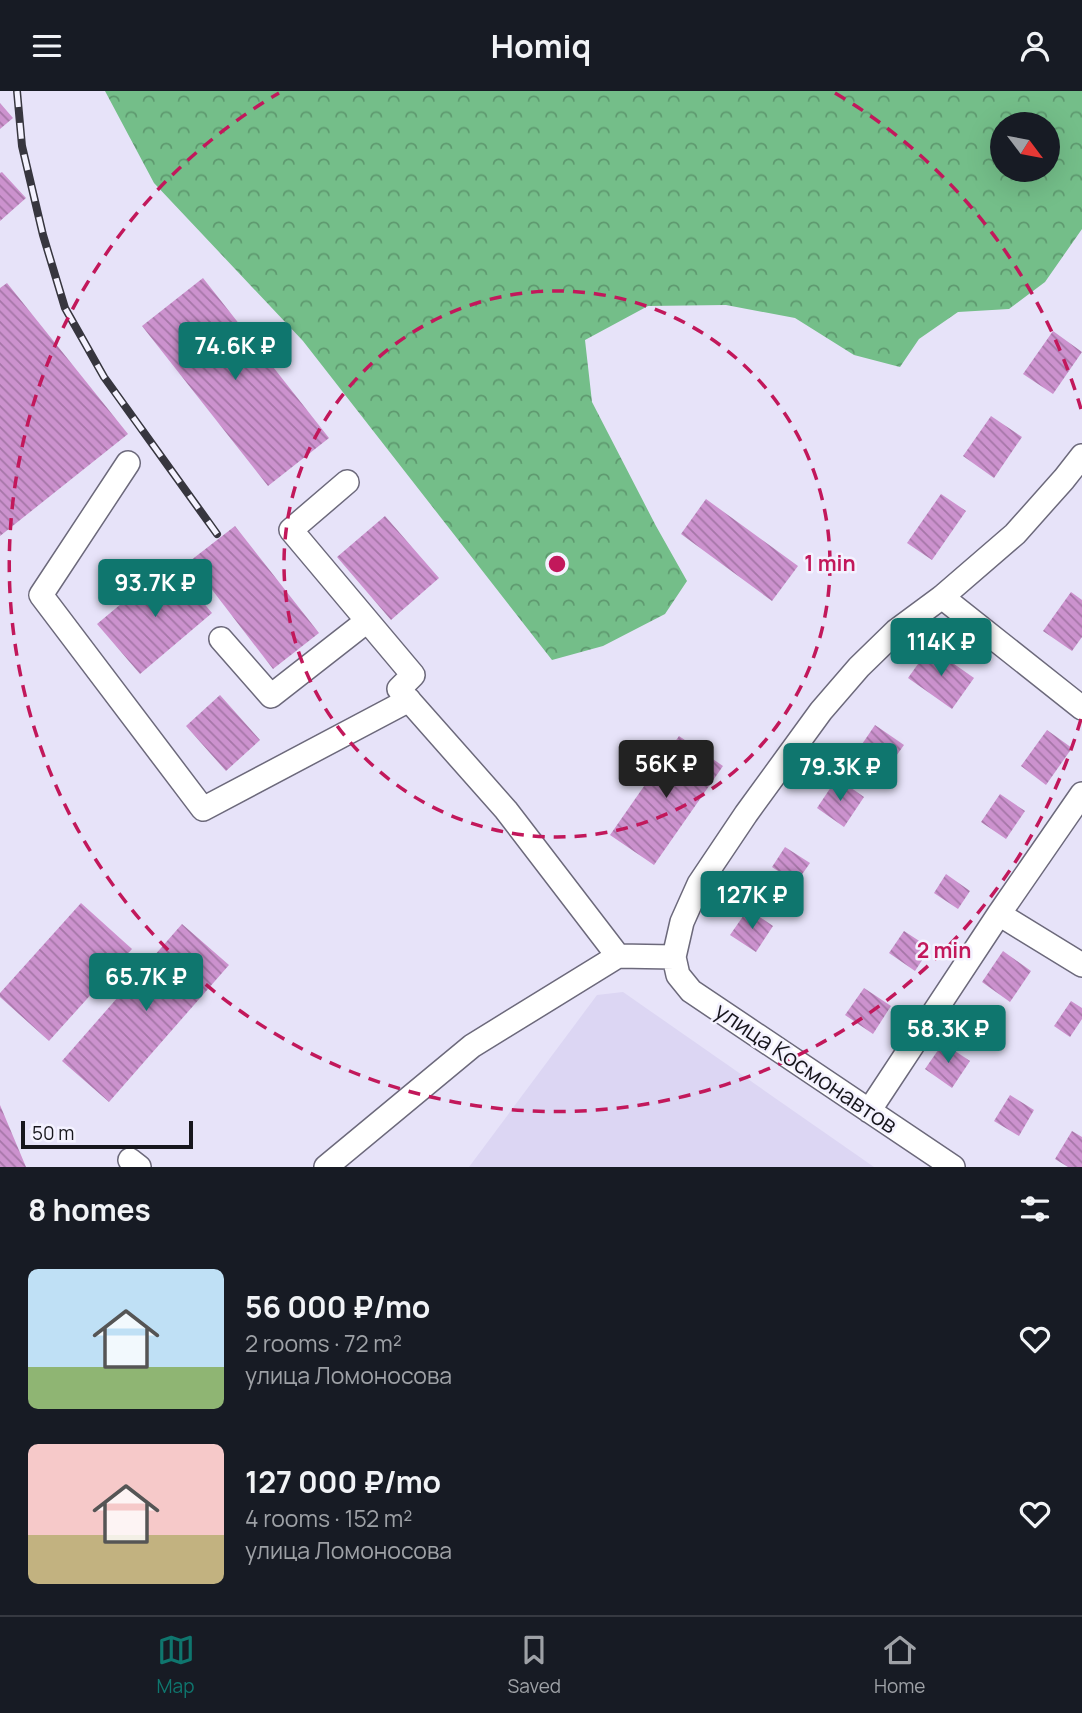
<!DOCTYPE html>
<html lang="en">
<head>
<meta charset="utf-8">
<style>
	:root { --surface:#171b24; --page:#20242c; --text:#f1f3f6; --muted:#9ea1a6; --line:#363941; --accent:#0f766e }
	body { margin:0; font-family:Manrope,sans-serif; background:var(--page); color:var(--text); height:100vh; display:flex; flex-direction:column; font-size:26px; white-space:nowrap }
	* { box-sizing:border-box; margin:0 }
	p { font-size:23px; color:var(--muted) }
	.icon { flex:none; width:38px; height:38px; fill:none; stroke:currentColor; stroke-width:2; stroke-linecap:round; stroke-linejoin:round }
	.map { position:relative; height:1076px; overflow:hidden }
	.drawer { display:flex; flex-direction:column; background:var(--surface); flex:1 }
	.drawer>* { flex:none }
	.needle { width:46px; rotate:122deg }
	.tools { position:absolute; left:990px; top:21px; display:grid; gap:14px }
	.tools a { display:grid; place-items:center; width:70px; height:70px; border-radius:50%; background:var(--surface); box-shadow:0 7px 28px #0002; font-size:35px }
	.scale { position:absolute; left:21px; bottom:18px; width:172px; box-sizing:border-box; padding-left:7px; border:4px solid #17161d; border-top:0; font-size:19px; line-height:24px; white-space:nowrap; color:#17161d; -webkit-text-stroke:5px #f4f2ff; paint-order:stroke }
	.price { position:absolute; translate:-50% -60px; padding:0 16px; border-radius:7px; background:var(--accent); color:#fff; font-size:23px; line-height:46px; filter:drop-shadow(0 2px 4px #0008) }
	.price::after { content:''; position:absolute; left:50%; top:42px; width:21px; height:16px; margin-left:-10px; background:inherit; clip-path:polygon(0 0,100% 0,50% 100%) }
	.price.active { background:#222; color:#fff }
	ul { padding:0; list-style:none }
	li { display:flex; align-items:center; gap:21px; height:175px; padding:0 28px }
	li span { display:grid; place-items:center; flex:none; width:196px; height:140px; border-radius:10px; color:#555 }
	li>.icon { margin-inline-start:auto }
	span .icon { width:84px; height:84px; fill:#fffc; stroke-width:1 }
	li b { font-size:30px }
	h2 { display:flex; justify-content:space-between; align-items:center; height:84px; padding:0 28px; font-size:30px }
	header { display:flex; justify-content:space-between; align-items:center; height:91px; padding:0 28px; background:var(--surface); font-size:32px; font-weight:700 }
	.menu { display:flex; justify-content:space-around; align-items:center; height:98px; border-top:2px solid var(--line); background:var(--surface); font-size:19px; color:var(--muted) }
	.menu a { display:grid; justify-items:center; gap:4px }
	.menu .active { color:var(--accent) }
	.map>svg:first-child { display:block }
</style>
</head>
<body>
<header><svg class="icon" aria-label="menu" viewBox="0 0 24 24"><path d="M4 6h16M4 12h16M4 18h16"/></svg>Homiq<svg class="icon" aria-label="person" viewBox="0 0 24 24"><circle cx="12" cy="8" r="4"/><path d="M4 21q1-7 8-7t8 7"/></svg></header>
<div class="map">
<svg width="1082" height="1076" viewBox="0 0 1082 1076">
	<defs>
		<pattern id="forest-crowns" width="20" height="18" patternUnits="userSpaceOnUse" patternTransform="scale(1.75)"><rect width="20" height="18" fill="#74be89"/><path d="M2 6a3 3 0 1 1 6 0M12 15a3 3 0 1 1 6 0" fill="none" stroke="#5e996f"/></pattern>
		<pattern id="building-back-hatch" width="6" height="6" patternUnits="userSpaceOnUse" patternTransform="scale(1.75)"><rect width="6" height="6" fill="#cc92ce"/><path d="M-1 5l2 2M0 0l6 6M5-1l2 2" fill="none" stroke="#a576a7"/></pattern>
	</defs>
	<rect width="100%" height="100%" fill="#e7e3f9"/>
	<path fill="#dcd6f3" d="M623 901 874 1076H469L597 904Z"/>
	<path fill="url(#forest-crowns)" fill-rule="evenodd" d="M105 0H1082V138L1045 191 1009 218 958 221 919 248 900 276 854 264 795 227 726 214 648 215 585 249 592 311 656 435 687 490 665 523 603 555 552 569 303 250 154 92ZM1003 33H1048V79H1003Z"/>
	<path fill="url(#building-back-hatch)" d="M0 12 13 27 0 38Z
		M2 81 26 107 0 130V82Z
		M203 187 329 347 268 395 142 235Z
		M7 192 128 343 0 445V197Z
		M1053 240 1082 261 1053 303 1023 283Z
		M991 325 1022 346 994 387 963 365Z
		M941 403 966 420 932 469 907 452Z
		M706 408 798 475 772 510 681 443Z
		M385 425 439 487 391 529 337 466Z
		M235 435 319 542 273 578 190 470Z
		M170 472 212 522 140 583 97 533Z
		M1071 501 1082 509V546L1072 560 1043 540Z
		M930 556 974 587 952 618 908 587Z
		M220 604 260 649 226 680 186 635Z
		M875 634 904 654 884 682 856 662Z
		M1047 639 1072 657 1046 694 1021 675Z
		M679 645 723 675 654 774 610 744Z
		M837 687 864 706 844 736 817 717Z
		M1000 703 1025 720 1006 748 981 731Z
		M785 756 810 772 796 792 772 776Z
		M946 783 970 800 958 818 934 802Z
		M81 812 132 858 49 950 0 906V902Z
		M748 818 773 835 756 861 730 844Z
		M182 833 229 874 109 1011 62 970Z
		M904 840 930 857 915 880 889 862Z
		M1003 860 1031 880 1010 911 982 891Z
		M864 897 891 915 873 943 845 924Z
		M1071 910 1082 917V928L1070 946 1054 935Z
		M943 952 970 970 952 997 925 978Z
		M1010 1004 1034 1019 1019 1045 994 1030Z
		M0 1014 26 1076H0Z
		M1072 1040 1082 1046V1076H1068L1055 1068Z"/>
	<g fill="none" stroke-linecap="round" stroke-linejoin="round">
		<defs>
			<path id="minor" d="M128 372 41 504 203 718 409 609
				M347 391 291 439 413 584 399 598 506 719 618 865 674 866
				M942 506 1082 617
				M221 548 271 605 367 530
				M999 823 1082 874
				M869 1020 999 823 1082 703
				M130 1069 139 1076
				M326 1076 472 955 618 865
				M953 1076 691 900 678 884 674 866 682 831 699 793 746 723 821 620 859 576 896 540 942 506 1015 443 1064 388 1082 365"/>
		</defs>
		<use href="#minor" stroke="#6c697b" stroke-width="26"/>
		<use href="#minor" stroke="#fff" stroke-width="23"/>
		<defs>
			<path id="rail" d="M17 0 22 55 43 144 65 217 104 286 217 443"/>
		</defs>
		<use href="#rail" stroke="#37363f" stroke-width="8"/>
		<use href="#rail" stroke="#f4f2ff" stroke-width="5" stroke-dasharray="16" stroke-linecap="butt"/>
	</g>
	<g fill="none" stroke="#c2185b" stroke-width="3.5" stroke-dasharray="12 9">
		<circle cx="557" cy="473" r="273"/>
		<path d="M1081 628A547 547 0 1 1 279 2M835 2A547 547 0 0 1 1081 318"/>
	</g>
	<g text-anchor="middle" stroke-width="5" stroke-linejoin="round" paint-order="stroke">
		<g font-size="23" fill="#17161d" stroke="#f4f2ff">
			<text transform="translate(806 977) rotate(34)" y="8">улица Космонавтов</text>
		</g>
	</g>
	<circle cx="557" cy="473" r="10" fill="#c2185b" stroke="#f4f2ff" stroke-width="3.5"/>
	<g font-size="21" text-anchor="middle" font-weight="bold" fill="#c2185b" stroke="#f4f2ff" stroke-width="5" stroke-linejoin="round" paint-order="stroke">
		<text x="830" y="480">1 min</text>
		<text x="944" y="867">2 min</text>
	</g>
</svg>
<div class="tools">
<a><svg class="needle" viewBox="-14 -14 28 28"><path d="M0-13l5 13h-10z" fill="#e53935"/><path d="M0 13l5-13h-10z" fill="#9ea1a6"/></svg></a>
</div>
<div class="scale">50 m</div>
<b class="price" style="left:235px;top:291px">74.6K ₽</b>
<b class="price" style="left:155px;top:528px">93.7K ₽</b>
<b class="price" style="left:941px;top:587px">114K ₽</b>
<b class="price active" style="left:666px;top:709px">56K ₽</b>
<b class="price" style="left:840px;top:712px">79.3K ₽</b>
<b class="price" style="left:752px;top:840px">127K ₽</b>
<b class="price" style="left:146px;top:922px">65.7K ₽</b>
<b class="price" style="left:948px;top:974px">58.3K ₽</b>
</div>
<section class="drawer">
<h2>8 homes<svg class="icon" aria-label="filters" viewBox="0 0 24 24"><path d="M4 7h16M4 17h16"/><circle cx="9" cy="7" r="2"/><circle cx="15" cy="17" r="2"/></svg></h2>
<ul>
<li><span style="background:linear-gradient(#bfe0f5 70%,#8fb573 0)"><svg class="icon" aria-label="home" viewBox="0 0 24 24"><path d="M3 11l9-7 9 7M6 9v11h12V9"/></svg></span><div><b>56 000 ₽/mo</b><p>2 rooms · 72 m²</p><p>улица Ломоносова</p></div><svg class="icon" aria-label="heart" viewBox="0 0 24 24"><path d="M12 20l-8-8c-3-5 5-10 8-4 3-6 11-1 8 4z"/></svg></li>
<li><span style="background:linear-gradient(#f6c9c9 65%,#c2b280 0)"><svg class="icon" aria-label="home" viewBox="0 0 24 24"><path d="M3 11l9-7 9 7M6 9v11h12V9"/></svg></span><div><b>127 000 ₽/mo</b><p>4 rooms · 152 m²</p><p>улица Ломоносова</p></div><svg class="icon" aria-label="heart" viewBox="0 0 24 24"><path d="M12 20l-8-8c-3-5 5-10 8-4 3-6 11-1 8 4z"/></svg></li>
</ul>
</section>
<nav class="menu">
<a class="active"><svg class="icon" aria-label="map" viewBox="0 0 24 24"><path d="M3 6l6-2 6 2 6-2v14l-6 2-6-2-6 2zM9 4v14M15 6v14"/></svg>Map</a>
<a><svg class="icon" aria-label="saved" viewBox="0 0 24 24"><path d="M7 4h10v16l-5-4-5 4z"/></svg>Saved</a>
<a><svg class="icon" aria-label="home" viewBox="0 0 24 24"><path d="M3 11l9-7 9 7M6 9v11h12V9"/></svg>Home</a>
</nav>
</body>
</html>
